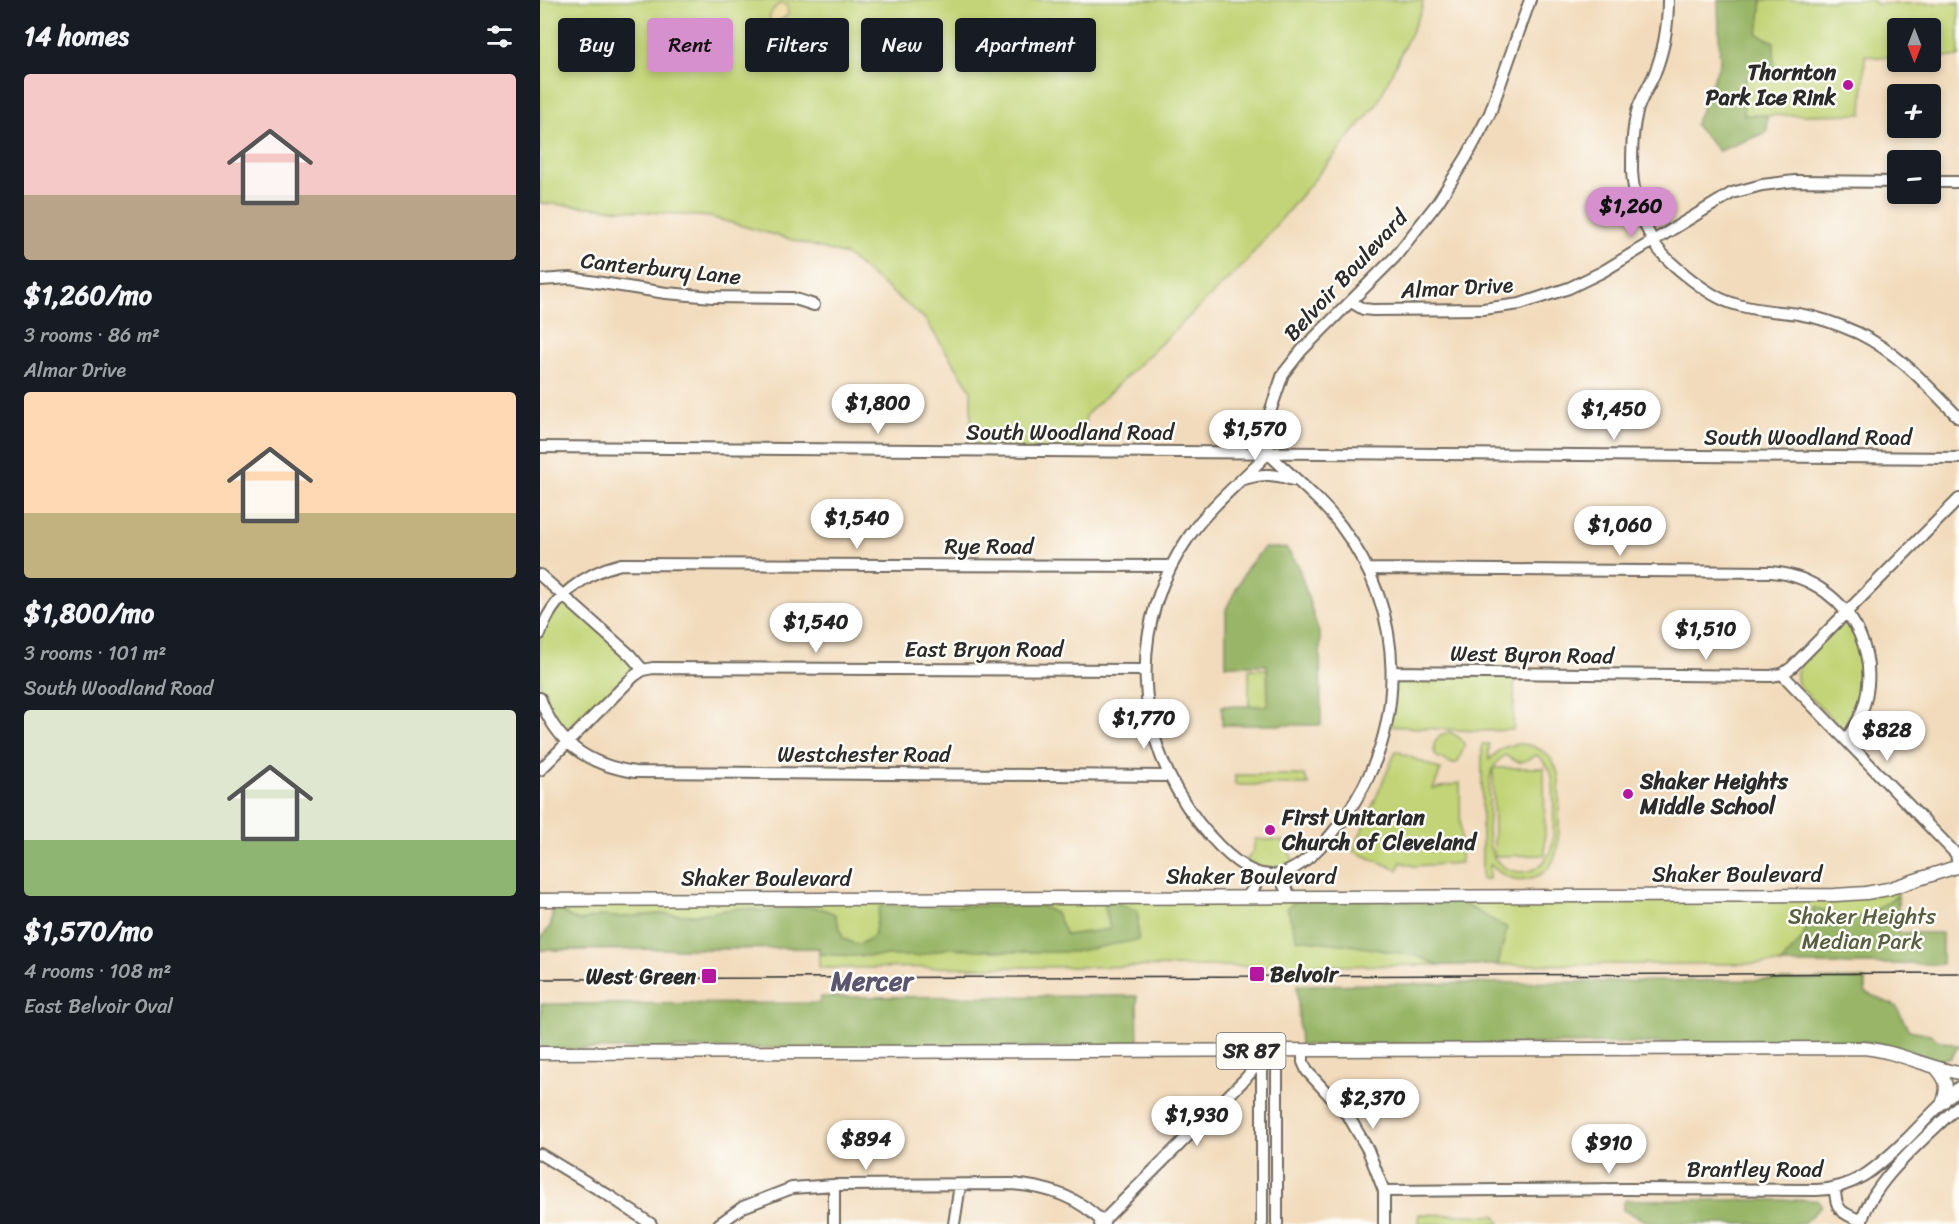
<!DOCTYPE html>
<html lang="en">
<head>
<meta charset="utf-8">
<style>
	:root { --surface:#171b24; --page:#242831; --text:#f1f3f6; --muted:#9ea1a6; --accent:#d690ce }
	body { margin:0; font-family:Sriracha,sans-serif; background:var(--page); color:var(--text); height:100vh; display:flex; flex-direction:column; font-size:22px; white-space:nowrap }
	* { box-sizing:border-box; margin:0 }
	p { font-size:20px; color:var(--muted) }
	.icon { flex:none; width:33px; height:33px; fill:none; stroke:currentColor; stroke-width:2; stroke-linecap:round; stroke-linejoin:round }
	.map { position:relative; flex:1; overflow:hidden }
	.drawer { display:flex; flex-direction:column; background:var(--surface); width:540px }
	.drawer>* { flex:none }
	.top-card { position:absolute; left:18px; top:18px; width:570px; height:54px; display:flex; gap:12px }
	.needle { width:39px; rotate:180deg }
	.controls { position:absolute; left:1347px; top:18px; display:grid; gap:12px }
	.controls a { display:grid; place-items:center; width:54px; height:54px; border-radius:6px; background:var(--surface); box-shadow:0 3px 9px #0003; font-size:30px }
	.price { position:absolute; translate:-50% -51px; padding:0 14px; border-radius:21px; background:#fff; color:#222; font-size:20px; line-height:39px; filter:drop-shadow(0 2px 3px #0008) }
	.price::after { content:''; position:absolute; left:50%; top:36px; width:18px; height:14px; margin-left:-9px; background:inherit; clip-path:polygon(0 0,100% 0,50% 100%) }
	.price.current { background:var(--accent); color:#111 }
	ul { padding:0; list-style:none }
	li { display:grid; align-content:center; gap:12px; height:318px; padding:0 24px }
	li span { display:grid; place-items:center; height:186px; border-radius:6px; color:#555 }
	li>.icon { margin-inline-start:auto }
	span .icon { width:108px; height:108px; fill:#fffc; stroke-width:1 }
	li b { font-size:26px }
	h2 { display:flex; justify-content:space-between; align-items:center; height:72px; padding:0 24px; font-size:26px }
	.pill { padding:0 21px; border-radius:6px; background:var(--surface); box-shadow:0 3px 9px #0003; font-size:21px; line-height:54px }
	.pill.current { background:var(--accent); color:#111 }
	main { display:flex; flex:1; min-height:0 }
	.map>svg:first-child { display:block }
</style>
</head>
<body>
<main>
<section class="drawer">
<h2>14 homes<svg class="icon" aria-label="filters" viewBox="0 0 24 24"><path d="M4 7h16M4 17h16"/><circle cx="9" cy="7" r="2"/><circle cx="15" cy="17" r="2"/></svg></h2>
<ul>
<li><span style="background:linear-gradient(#f6c9c9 65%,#b9a48a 0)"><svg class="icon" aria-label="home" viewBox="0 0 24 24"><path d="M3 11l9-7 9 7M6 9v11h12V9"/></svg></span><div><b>$1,260/mo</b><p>3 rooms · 86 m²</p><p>Almar Drive</p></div></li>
<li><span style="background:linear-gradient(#ffd9b3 65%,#c2b280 0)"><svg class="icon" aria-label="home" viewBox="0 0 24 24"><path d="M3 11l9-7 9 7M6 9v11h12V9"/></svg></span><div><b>$1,800/mo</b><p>3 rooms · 101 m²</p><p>South Woodland Road</p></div></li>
<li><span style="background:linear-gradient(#dfe7d0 70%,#8fb573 0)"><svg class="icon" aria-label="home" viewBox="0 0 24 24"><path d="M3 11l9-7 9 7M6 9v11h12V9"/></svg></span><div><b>$1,570/mo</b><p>4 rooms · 108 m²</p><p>East Belvoir Oval</p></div></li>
</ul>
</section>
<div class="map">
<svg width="1419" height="1224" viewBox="0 0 1419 1224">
	<rect width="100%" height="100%" fill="#fdfcf7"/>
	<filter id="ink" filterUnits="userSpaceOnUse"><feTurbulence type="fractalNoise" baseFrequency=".0167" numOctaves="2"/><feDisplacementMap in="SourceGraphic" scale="12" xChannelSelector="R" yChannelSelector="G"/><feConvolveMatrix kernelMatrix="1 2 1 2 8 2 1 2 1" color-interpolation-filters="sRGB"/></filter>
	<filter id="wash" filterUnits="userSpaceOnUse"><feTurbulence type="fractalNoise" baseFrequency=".008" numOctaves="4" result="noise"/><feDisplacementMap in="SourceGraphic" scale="24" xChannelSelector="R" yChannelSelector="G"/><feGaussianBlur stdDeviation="1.35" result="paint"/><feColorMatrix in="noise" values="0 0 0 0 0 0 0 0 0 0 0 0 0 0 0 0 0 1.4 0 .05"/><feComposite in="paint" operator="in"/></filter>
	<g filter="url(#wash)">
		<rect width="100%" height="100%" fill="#f2dbbc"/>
		<path fill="#c2d477" stroke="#768051" stroke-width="1.5" fill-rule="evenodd" d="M0 0H883L882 9 837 104 703 265 546 415 544 451 431 450V390L385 319 306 255 170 217 0 203Z
			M1222 0H1334L1335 4 1419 3V57H1391L1390 28H1358L1357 57H1336L1325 55 1322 114 1204 116V84L1205 77H1233L1217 34Z
			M23 595 103 670 27 743 0 698V634Z
			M1303 625C1326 627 1325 695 1317 712 1315 717 1310 723 1307 728H1301L1259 686C1257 681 1256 677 1257 672 1260 658 1287 636 1298 626Z
			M709 669H728V706H709Z
			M852 672 975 673 973 730 939 731 846 726Z
			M910 732 920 738 925 745 918 762 913 764 897 757C889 746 897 734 910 732Z
			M942 744H949V760C953 756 958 751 963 748 984 738 1009 748 1017 770 1021 783 1019 798 1019 811 1019 839 1022 873 987 879 972 881 959 874 950 864L949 879H942ZM965 755C981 765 980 764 997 755 1003 760 1008 765 1011 773 1015 786 1014 833 1012 847 1011 851 1009 855 1006 859 992 880 959 874 951 851 946 838 949 822 949 809 949 788 946 768 965 755Z
			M856 751 901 770 893 789 920 783 921 863 873 866 861 862 858 870 813 851Z
			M953 768H1004L1005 855 954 856Z
			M695 775H764L769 785H695Z
			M715 839 744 841 754 862C736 870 722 871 705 862L713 852Z
			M1358 886V963L279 968V948L0 950V940L11 925 13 900 1285 895Z
			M879 1214 956 1216 960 1224H879Z"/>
		<path fill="#99b668" stroke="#62704a" stroke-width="1.5" d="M1178 0H1222L1218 34 1234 42V77L1205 78 1204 115H1227V132L1179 151 1155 125 1180 63Z
			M724 548H746L758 565 780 636 781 725H682V706H728L727 665H686V609L707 568Z
			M1358 895V933H1402V964H1240L1262 939 1274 908C1286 911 1299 917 1311 918 1328 918 1344 904 1358 895Z
			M757 900H917L967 928 958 965H899L877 956 809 945 757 939 747 908Z
			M564 902 577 903 598 911V940L533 952H473L408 948 378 956H314L279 954V948L0 950V940L11 925 13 908 20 909 30 917 40 921 59 916 81 917 119 914 153 915 199 908 230 911 249 905 283 909 295 914 303 938C318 947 320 945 334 936L340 906H501L516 913 526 935 570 929Z
			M1325 979V992L1356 1006 1369 1030 1390 1034 1398 1040 1419 1046 1410 1058 1398 1060 1357 1047 1326 1042 760 1045 757 985Z
			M597 996 598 1047 1 1049V1004L280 1003 281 997Z
			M1086 1200H1277L1282 1206 1262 1224H1118L1104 1220 1083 1210V1204Z"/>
		<path fill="#eeda9e" stroke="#8c8264" stroke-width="1.5" d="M240 4 247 5 248 15C243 18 238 24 232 23L229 19C230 13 235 6 240 4Z"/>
	</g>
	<g filter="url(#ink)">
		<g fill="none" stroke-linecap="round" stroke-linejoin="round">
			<defs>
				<path id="minor" d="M1128 0C1128 27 1124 51 1114 75 1109 86 1102 97 1098 108 1092 129 1092 150 1092 171 1093 194 1102 221 1113 241 1123 260 1166 293 1186 301 1208 310 1234 311 1258 314 1278 317 1300 325 1318 333 1359 353 1388 386 1419 418
					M1390 182H1419
					M0 280 30 278 126 293 173 297 252 298 274 305
					M811 302 823 309 833 310 943 309 980 304 1029 288 1062 272 1192 193 1222 185 1255 181 1358 182
					M0 447 1419 458
					M728 453C752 477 780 498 801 526 866 613 869 725 806 815 792 836 760 874 733 875 705 877 675 843 659 823 592 737 587 625 650 535 672 504 702 481 728 453Z
					M728 453 730 412 743 374 762 350 855 257 898 202 926 158 950 113 990 0
					M704 479C724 473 734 474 753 480
					M828 569 1231 572C1314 579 1358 673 1306 739
					M0 575 90 655 103 670
					M0 634C12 597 44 573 81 564L631 566
					M852 672 1231 676 1242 674 1251 668 1419 499
					M1242 674 1416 854 1418 866
					M0 698C16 743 48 765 95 772L628 776
					M0 770 94 676 103 670 113 668 605 670
					M746 872 744 886 751 897
					M707 897 715 886 712 871
					M737 1051V1224
					M763 1051V1062L767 1071 809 1117 828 1150 844 1191V1224
					M0 1154 71 1197 111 1224
					M294 1185V1224
					M1295 1188C1295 1211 1302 1213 1322 1221
					M844 1191 1085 1189 1277 1190C1318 1188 1339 1165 1367 1139 1384 1121 1401 1104 1419 1087
					M179 1224 203 1207 252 1188 294 1185 472 1184C508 1187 540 1197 564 1224
					M414 1224 420 1185
					M560 1224 705 1079 717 1065 722 1051
					M722 1224V1057
					M1321 1224C1331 1181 1388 1136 1419 1105"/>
				<path id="major" d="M0 900 1295 895 1326 893 1348 889 1419 866
					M0 1053 1323 1048C1357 1051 1386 1067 1419 1073
					M1396 1068C1407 1080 1408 1087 1403 1102"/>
			</defs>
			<use href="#minor" stroke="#71695e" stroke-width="14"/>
			<use href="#major" stroke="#71695e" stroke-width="15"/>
			<use href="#minor" stroke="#fff" stroke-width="10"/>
			<use href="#major" stroke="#fff" stroke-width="12"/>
			<path stroke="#2b2b2b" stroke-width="1.5" d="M0 979 1419 973"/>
		</g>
	</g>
	<g fill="#b5179e" stroke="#fdfcf7" stroke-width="2">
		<circle cx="1308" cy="85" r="6"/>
		<circle cx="1088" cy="794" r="6"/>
		<circle cx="730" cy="830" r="6"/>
		<rect x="709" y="966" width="16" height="16" rx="3"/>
		<rect x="161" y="968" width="16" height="16" rx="3"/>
	</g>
	<g text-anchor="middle" stroke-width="5" stroke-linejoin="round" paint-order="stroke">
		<rect fill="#fdfcf7" stroke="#6a6a68" stroke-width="1.5" x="676.5" y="1033" width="69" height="36" rx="4.5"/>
		<g font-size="21" font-weight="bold" fill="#2b2b2b">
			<text x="711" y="1058">SR 87</text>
		</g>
		<g font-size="22" font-weight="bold" fill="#2b2b2b" stroke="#fdfcf7" text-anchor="start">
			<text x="1296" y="80" text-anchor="end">Thornton<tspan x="1296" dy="25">Park Ice Rink</tspan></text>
			<text x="1100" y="789">Shaker Heights<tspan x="1100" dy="25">Middle School</tspan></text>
			<text x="742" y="825">First Unitarian<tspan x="742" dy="25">Church of Cleveland</tspan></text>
			<text x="730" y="982">Belvoir</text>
			<text x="156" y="984" text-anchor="end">West Green</text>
		</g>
		<g font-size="22" fill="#2b2b2b" stroke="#fdfcf7">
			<text transform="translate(121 268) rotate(6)" y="8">Canterbury Lane</text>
			<text transform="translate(805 275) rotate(-47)" y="8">Belvoir Boulevard</text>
			<text transform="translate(917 287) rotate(-3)" y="8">Almar Drive</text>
			<text x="530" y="440">South Woodland Road</text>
			<text x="1268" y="445">South Woodland Road</text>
			<text x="449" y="554">Rye Road</text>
			<text x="444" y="657">East Bryon Road</text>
			<text transform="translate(992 654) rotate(1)" y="8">West Byron Road</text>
			<text x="324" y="762">Westchester Road</text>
			<text x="1197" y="882">Shaker Boulevard</text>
			<text x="711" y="884">Shaker Boulevard</text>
			<text x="226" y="886">Shaker Boulevard</text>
			<text x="1215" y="1177">Brantley Road</text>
		</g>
		<g font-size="22" fill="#585e42" stroke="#fdfcf7">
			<text x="1322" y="924">Shaker Heights<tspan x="1322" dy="25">Median Park</tspan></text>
		</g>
		<g font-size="26" font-weight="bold" fill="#5b566f" stroke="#fdfcf7">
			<text x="332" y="990">Mercer</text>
		</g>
	</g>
</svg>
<div class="controls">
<a><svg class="needle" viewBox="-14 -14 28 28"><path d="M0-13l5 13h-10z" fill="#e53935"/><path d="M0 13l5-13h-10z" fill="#9ea1a6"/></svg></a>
<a>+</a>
<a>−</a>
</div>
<b class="price current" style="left:1091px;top:238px">$1,260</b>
<b class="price" style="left:338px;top:435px">$1,800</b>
<b class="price" style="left:1074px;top:441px">$1,450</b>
<b class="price" style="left:715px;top:461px">$1,570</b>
<b class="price" style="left:317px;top:550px">$1,540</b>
<b class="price" style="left:1080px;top:557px">$1,060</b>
<b class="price" style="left:276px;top:654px">$1,540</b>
<b class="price" style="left:1166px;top:661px">$1,510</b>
<b class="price" style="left:604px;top:750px">$1,770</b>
<b class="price" style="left:1347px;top:762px">$828</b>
<b class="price" style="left:833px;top:1130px">$2,370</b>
<b class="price" style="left:657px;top:1147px">$1,930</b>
<b class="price" style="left:326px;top:1171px">$894</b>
<b class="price" style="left:1069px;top:1175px">$910</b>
<div class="top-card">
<a class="pill">Buy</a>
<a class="pill current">Rent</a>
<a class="pill">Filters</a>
<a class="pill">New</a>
<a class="pill">Apartment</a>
</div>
</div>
</main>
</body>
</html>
